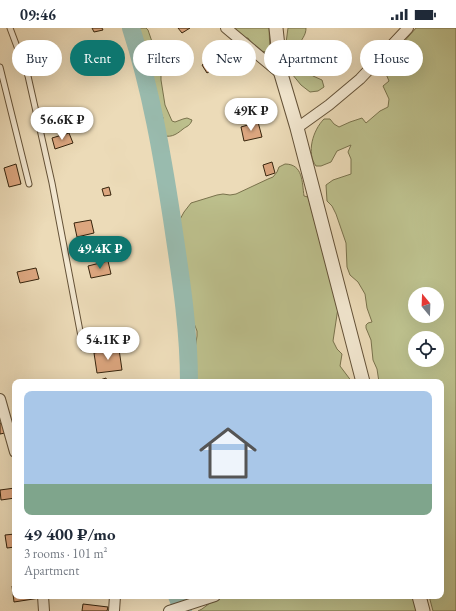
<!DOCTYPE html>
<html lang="en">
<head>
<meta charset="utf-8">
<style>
	:root { --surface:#fff; --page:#f6f6f7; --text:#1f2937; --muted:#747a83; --line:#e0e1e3; --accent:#0f766e }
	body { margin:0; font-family:"EB Garamond",serif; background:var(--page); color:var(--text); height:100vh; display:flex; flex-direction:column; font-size:15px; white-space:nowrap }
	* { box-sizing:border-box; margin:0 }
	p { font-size:13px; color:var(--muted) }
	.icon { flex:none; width:22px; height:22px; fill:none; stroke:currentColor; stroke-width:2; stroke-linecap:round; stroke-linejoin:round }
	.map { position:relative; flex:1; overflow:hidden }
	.drawer { position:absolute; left:12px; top:351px; width:432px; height:220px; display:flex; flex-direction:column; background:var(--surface); border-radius:8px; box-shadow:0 4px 16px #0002 }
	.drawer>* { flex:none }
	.top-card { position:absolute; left:12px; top:12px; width:432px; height:36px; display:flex; gap:8px }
	.needle { width:26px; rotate:341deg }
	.tools { position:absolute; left:408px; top:259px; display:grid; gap:8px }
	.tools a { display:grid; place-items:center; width:36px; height:36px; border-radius:50%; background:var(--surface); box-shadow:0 4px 16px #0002; font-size:20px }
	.price { position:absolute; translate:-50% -34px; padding:0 9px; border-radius:14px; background:#fff; color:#222; font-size:13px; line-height:26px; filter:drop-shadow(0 1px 2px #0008) }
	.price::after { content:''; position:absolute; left:50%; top:24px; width:12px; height:9px; margin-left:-6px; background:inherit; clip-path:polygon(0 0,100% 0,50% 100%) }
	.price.selected { background:var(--accent); color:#fff }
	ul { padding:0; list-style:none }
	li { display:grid; align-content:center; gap:8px; height:212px; padding:0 12px }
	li+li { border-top:1px solid var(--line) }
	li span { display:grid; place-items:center; height:124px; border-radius:8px; color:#555 }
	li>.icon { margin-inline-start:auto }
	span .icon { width:72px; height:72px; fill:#fffc; stroke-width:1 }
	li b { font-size:17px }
	.tag { padding:0 14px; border-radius:18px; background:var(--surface); box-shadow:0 4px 16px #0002; font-size:14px; line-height:36px }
	.tag.selected { background:var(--accent); color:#fff }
	.status { display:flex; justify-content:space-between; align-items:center; height:28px; padding:0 20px; background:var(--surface); direction:ltr }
	.status svg { height:11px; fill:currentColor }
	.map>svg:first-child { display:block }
</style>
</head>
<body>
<div class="status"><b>09:46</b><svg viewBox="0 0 49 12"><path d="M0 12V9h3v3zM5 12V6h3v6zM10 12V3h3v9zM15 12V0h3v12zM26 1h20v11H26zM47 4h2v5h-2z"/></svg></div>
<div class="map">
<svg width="456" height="583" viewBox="0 0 456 583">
	<rect width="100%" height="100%" fill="#ecdbb8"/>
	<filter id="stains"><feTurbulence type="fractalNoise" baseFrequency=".005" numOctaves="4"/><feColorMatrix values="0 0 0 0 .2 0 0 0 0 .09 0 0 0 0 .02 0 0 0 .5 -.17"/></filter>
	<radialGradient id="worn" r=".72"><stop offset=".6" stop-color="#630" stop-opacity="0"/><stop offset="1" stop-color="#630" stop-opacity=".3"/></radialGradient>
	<path fill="#bcbf8c" stroke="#79724c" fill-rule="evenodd" d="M136 0H146L148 2 161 40V52L165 77 172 93 175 94 183 91 187 90 192 92C190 98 187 98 183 101 176 107 169 111 161 106L160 97 163 90 155 68 154 53 143 27 139 8Z
		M230 0H269L270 23 262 24 254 18 248 10H242Z
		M288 0H306C306 8 301 11 299 18 297 27 305 28 307 35 308 38 307 41 308 44L313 48 322 52 324 59 318 63 310 64 301 57 292 46 290 38 291 30 286 15Z
		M416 0H456V583H433L429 568H441V354H379L377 341 373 332 371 312 366 300V297L368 295 372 294 367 280 365 266 358 254 350 247 347 239 346 215 336 186 332 178 327 173 326 157 333 152 351 146V131L348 124 351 117 337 123 331 134 321 138H316C306 125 313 102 324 91H330L334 96 339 99 350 94 362 90 366 95 380 83 388 79 389 71 383 58 389 53 386 46 380 41ZM415 266H437V288H415ZM415 310H437V332H415Z
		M285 136C303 136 302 154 304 168L308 169 338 280 333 313 337 321 342 326 340 338 352 354H196L192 342 195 331V321L197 308V303L193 293 192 282 183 263 185 259 186 247 183 231 184 220 183 215 178 206V195L184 184 191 175 217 167 223 166 230 167 236 166 268 151 273 149 277 144 279 139Z
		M231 568H411L415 573 419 583H198L202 581 214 572Z"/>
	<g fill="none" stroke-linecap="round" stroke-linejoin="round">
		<path stroke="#99bbae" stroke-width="18" d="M131 0C151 62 162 126 172 191 180 245 189 299 189 354
			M177 568 183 583"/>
	</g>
	<path fill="#dca67f" stroke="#36240d" d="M92 0H102L103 2 94 4Z
		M178 0H190L182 5Z
		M91 13 96 26 86 30 81 16Z
		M213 30 218 38 207 45 202 37Z
		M238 73 240 79 231 82 229 76Z
		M258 94 262 109 244 113 241 99Z
		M69 105 73 115 55 121 52 110Z
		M272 134 275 145 266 148 263 137Z
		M16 136 21 156 9 159 4 140Z
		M109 159 111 167 104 168 102 161Z
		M91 192 94 205 77 209 74 195Z
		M108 233 111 246 91 250 88 238Z
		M36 240 39 251 20 255 17 244Z
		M119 321 122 342 97 345 94 325Z
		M106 350 107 354H97V353Z
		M0 395H2L5 405 0 406Z
		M15 460V470L1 472 0 462Z
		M15 506V519L7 520 5 507Z
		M15 557V568H40V570L14 574 12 558Z
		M83 576 108 579 107 583H82Z"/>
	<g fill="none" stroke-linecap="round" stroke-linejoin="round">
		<defs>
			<path id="service" d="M10 0 28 48 37 88 52 155 83 319
				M0 39 29 156"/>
			<path id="minor" d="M226 0 281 46
				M297 100 329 77 360 51 408 0
				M0 371 15 424
				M43 568 44 583
				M114 583 115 568
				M169 583 215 568"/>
			<path id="tertiary" d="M276 0 281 46 297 100 363 354
				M419 568 423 583"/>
		</defs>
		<use href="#service" stroke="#645238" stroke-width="7"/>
		<use href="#minor" stroke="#645238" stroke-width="12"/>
		<use href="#tertiary" stroke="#645238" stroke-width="15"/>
		<use href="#service" stroke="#f3e8d1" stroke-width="5"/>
		<use href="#minor" stroke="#f3e8d1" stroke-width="10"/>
		<use href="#tertiary" stroke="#f3e8d1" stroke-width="13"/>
	</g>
	<rect width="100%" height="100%" filter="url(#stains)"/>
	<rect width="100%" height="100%" fill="url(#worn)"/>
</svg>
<div class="tools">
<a><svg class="needle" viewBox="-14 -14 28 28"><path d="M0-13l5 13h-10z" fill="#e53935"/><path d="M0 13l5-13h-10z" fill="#747a83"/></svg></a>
<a><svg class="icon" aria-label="locate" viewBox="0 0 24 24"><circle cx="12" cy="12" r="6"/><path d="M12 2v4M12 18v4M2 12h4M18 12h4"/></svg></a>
</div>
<b class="price" style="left:251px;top:104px">49K ₽</b>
<b class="price" style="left:62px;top:113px">56.6K ₽</b>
<b class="price selected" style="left:100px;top:242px">49.4K ₽</b>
<b class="price" style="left:108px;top:333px">54.1K ₽</b>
<div class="top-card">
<a class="tag">Buy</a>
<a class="tag selected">Rent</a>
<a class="tag">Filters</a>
<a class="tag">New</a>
<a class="tag">Apartment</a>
<a class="tag">House</a>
</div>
<section class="drawer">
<ul>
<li><span style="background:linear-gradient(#a9c7e8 75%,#7fa58c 0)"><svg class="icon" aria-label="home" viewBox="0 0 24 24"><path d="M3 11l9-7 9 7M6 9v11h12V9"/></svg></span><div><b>49 400 ₽/mo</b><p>3 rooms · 101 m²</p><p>Apartment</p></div></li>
</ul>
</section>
</div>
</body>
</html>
